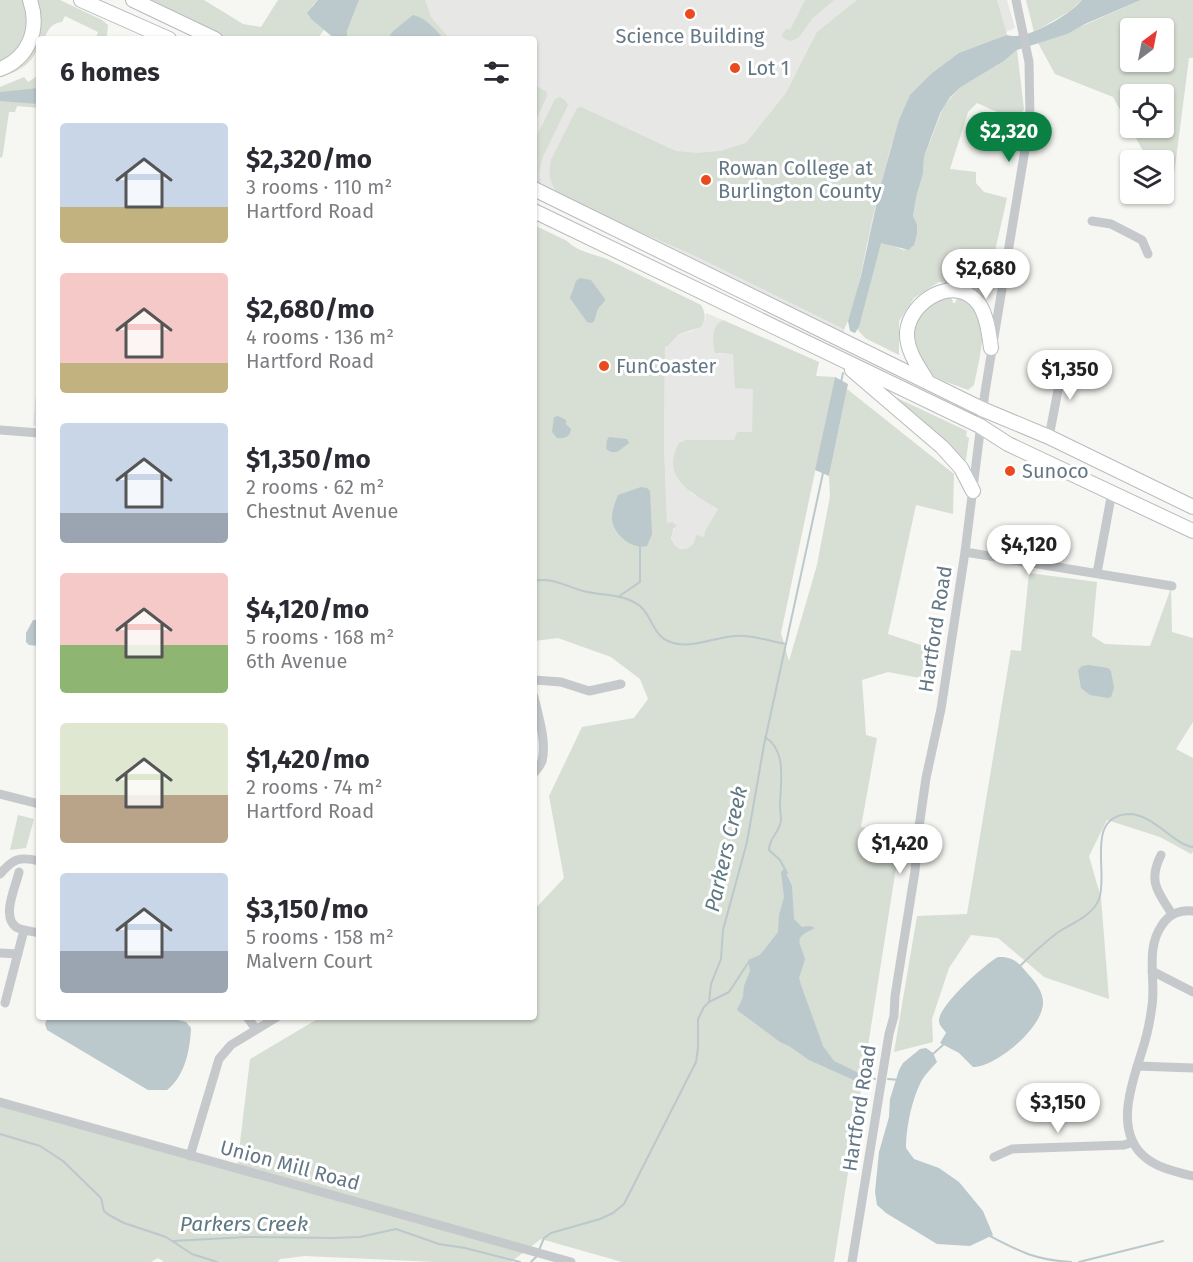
<!DOCTYPE html>
<html lang="en">
<head>
<meta charset="utf-8">
<style>
	:root { --surface:#fff; --page:#f2f2f3; --text:#2b2b33; --muted:#7c7c81; --accent:#0b8043 }
	body { margin:0; font-family:"Fira Sans",sans-serif; background:var(--page); color:var(--text); height:100vh; display:flex; flex-direction:column; font-size:22px; white-space:nowrap }
	* { box-sizing:border-box; margin:0 }
	p { font-size:20px; color:var(--muted) }
	.icon { flex:none; width:33px; height:33px; fill:none; stroke:currentColor; stroke-width:2; stroke-linecap:round; stroke-linejoin:round }
	.map { position:relative; flex:1; overflow:hidden }
	.drawer { position:absolute; left:36px; top:36px; width:501px; height:984px; display:flex; flex-direction:column; background:var(--surface); border-radius:6px; box-shadow:0 2px 4px #0004 }
	.drawer>* { flex:none }
	.needle { width:39px; rotate:32deg }
	.controls { position:absolute; left:1120px; top:18px; display:grid; gap:12px }
	.controls a { display:grid; place-items:center; width:54px; height:54px; border-radius:6px; background:var(--surface); box-shadow:0 2px 4px #0004; font-size:30px }
	.price { position:absolute; translate:-50% -51px; padding:0 14px; border-radius:21px; background:#fff; color:#222; font-size:20px; line-height:39px; filter:drop-shadow(0 2px 3px #0008) }
	.price::after { content:''; position:absolute; left:50%; top:36px; width:18px; height:14px; margin-left:-9px; background:inherit; clip-path:polygon(0 0,100% 0,50% 100%) }
	.price.on { background:var(--accent); color:#fff }
	ul { padding:0; list-style:none }
	li { display:flex; align-items:center; gap:18px; height:150px; padding:0 24px }
	li span { display:grid; place-items:center; flex:none; width:168px; height:120px; border-radius:6px; color:#555 }
	li>.icon { margin-inline-start:auto }
	span .icon { width:72px; height:72px; fill:#fffc; stroke-width:1 }
	li b { font-size:26px }
	h2 { display:flex; justify-content:space-between; align-items:center; height:72px; padding:0 24px; font-size:26px }
	.map>svg:first-child { display:block }
</style>
</head>
<body>
<div class="map">
<svg width="1193" height="1262" viewBox="0 0 1193 1262">
	<rect width="100%" height="100%" fill="#f6f6f2"/>
	<path fill="#e7e8e6" d="M370 0H1007L1015 28 989 39 864 249 842 340 534 192V39H356Z
		M706 313 723 320 719 322 718 354H733L754 389 752 432 735 440H686L691 493 718 509 705 531 704 538H696L691 547 684 550 675 547 672 542 671 534 676 526 667 523 664 444 665 345 668 346 679 334 692 331 705 320Z
		M39 362V428L33 425Z"/>
	<path fill="#d7ded3" fill-rule="evenodd" d="M0 0H26L31 19 24 45 0 64Z
		M34 0H60L102 20 108 25 107 35 104 38H96L98 32 65 16 62 22C51 23 48 30 44 39H39C39 60 18 73 0 77V71L26 57Z
		M146 0H204L243 24 261 27 278 0H318L312 6V20L324 30 317 39H228Z
		M359 0H425L431 17 450 39H347V31Z
		M805 0H834L813 18 798 38 790 41 783 38 782 35 786 29 790 30Z
		M857 0H997L1007 35 929 77 910 95 890 149 872 219 857 294 848 321 844 329 689 253 563 199C551 187 547 177 551 160L577 108 581 107 676 151 697 153 720 151 746 143 786 93 817 32Z
		M1026 0H1082L1070 11 1034 32Z
		M1141 0H1193V58H1189L1171 198 1161 194H1164V160H1146L1147 158 1113 97 1055 74 1038 43C1073 31 1107 15 1141 0ZM1131 28H1164V62H1131ZM1131 94H1164V128H1131Z
		M1017 50 1024 109 1017 121 977 103 968 112 950 169 976 172V183L984 192 1007 198 984 300 972 287 939 282 914 298 899 321V355L865 338 858 330 880 244 882 242 904 250 912 248 917 234 913 216 917 194 923 174 924 157 944 106 961 87 1004 61Z
		M39 75V108L17 106 15 112H9L3 153 2 158 0 157V87L24 77 28 82Z
		M534 85 546 91 547 96 534 125Z
		M560 97 565 100 568 105 542 159 539 173 541 188 534 184V141L555 99Z
		M534 225 567 241C578 252 594 254 607 259L701 305C706 314 706 318 701 327L679 334 668 346H665L664 444 667 523 672 522 677 526 673 529 671 538C676 555 694 552 696 535L704 537 705 531 718 509C693 494 659 477 679 443L686 440H734L737 432H752L753 389 735 388 733 354 715 353C712 341 711 326 723 320L819 362 816 376 835 377 781 633 789 661 817 565 830 496 829 476 847 389 954 474 953 514 916 505 888 634 930 648 925 679 888 672 862 680 866 735 877 738 861 827 901 836 834 1262H622L541 1239 511 1262H436L305 1256 280 1259 278 1262H164L158 1258 151 1262H0V1104L237 1168 250 1059 321 1017H534V910L564 878 549 796 582 727 634 718 648 699 640 679 611 657 558 638 534 641Z
		M950 294 953 303H955L958 296C962 297 968 299 971 302 992 319 978 363 974 385L968 390C956 385 940 381 929 373 912 361 906 325 921 309 927 302 942 298 950 294Z
		M897 398 967 431 966 436 969 438 966 460H963L897 404 894 401Z
		M1029 573 1097 582 1092 636 1105 644 1150 646 1171 588 1172 632 1193 638V722L1176 749 1193 758V852L1191 854 1160 837 1107 820 1089 856 1101 898 1109 999 1044 977 998 938 971 935 949 968 932 1019 933 1042 894 1052 917 916 967 914 1011 650 1021 651Z
		M18 815 34 819 26 848 10 850Z"/>
	<path fill="#bbc8cc" d="M318 0H359L347 31V39H335L312 20 307 13Z
		M1082 0H1141L1085 24 1067 34 1017 50 1004 61 961 87 950 97 940 113 924 157 923 174 917 194 913 216 917 225V234L914 245 909 250 881 243 859 327 855 333 850 331 848 321 860 280 881 184 899 120 910 95 931 74 959 53 1007 35C1025 42 1071 14 1082 0Z
		M413 15C426 18 435 29 444 39H388L392 32Z
		M39 88V104L0 101V92Z
		M580 278 591 280 605 299C604 304 601 304 598 309 595 314 597 319 592 323L587 322 570 298 576 281Z
		M835 377 848 384 829 476 815 470Z
		M558 416 566 420V424L571 429C570 437 564 439 557 438L552 432 554 417Z
		M609 437 627 439 629 443 617 452H611L606 449 607 440Z
		M641 487 647 488 650 491 652 534 647 546C632 550 613 534 612 519 612 511 615 502 618 495Z
		M33 620H39V646L29 645 26 642V633Z
		M1089 665 1108 668 1111 671 1114 688 1111 697 1108 698 1090 695 1081 688 1078 670 1082 666Z
		M784 869 792 886 794 919 802 927 810 926 815 928C793 938 799 940 805 959L799 978 801 985 823 1046 834 1061 861 1074 862 1078 858 1082 809 1060 789 1046 780 1042 737 1010 743 997 744 986 750 971 748 960 760 955 778 932 779 915 784 897 781 872Z
		M998 957C1013 956 1019 963 1028 974 1035 981 1043 992 1043 1002 1044 1027 996 1067 973 1067L959 1053 940 1043 946 1033C944 1029 939 1026 939 1021 938 1006 985 964 998 957Z
		M48 1017H166L186 1022 191 1028C190 1050 185 1076 167 1090H148L47 1030 45 1024Z
		M926 1048 933 1053 937 1062C932 1068 926 1073 922 1080 912 1098 906 1128 906 1148L914 1159 939 1168 959 1182 983 1211 993 1235 970 1246 937 1244 886 1213 877 1205 875 1192 879 1152 889 1117 890 1099 899 1070 903 1063 920 1049Z"/>
	<g fill="none" stroke-linecap="round" stroke-linejoin="round">
		<path stroke="#bbc8cc" stroke-width="2" d="M841 382 843 373
			M534 581C553 577 565 586 583 591 602 596 623 593 640 606 652 616 653 635 668 641 692 652 720 633 745 636 759 637 773 642 786 644
			M618 597 640 582V545
			M765 737C788 751 780 784 780 806 780 811 781 816 781 820 780 832 769 838 769 850L780 860 787 873
			M1019 967C1031 955 1044 943 1057 933 1071 923 1092 917 1099 899 1109 873 1084 816 1129 814 1153 814 1173 844 1193 847
			M709 1002 729 992 748 963
			M933 1054 944 1044
			M861 1076 875 1079
			M888 1079 900 1080
			M0 1134 40 1146 63 1161 101 1198 104 1211 109 1215 124 1223 166 1237 192 1254 217 1262
			M990 1236C1021 1252 1035 1260 1071 1262
			M173 1241 246 1237 332 1238 360 1237 396 1229 439 1244 465 1248 520 1262
			M539 1250 544 1238 551 1233 600 1219 613 1213 624 1204 696 1062 698 1048V1019L704 1007 709 1002 711 984 721 959 723 930 747 842 764 745 823 473
			M531 1262 537 1256
			M1079 1262 1163 1241"/>
		<defs>
			<path id="highway" d="M81 0 169 39
				M133 0 215 39
				M0 69C29 58 40 29 30 0
				M534 189 982 409 1049 437 1193 507
				M534 211 980 426 1008 444 1193 531
				M852 370 942 447 961 468 973 491
				M926 379C917 365 906 349 907 332 910 300 956 273 979 304 987 316 989 334 991 348"/>
		</defs>
		<use href="#highway" stroke="#b8bbbe" stroke-width="16"/>
		<path stroke="#c6c9cc" stroke-width="9" d="M1092 221 1111 224 1142 240 1148 254
			M0 430 39 433
			M1049 437 1064 359
			M965 552 1172 586
			M1097 573 1112 492
			M534 680 561 682 589 691 621 684
			M534 697C538 715 547 742 542 761 541 765 536 770 534 773
			M0 794 39 804
			M1161 855C1148 881 1157 891 1172 914
			M19 872C16 886 1 916 16 927 22 931 32 931 39 933
			M0 874C13 859 19 856 39 861
			M1193 911C1180 910 1170 913 1162 925 1145 949 1156 979 1152 1006 1150 1021 1147 1036 1142 1051 1132 1083 1113 1132 1146 1158 1160 1169 1177 1172 1193 1176
			M0 953 18 954
			M1152 971 1193 992
			M5 1003 24 930
			M247 1017 256 1029
			M1137 1066 1193 1068
			M0 1102 571 1262
			M190 1156 219 1059 231 1045 277 1017
			M994 1157 1012 1149 1124 1145 1133 1142
			M852 1262 889 1034 894 1016 895 996 915 871 918 834 926 778 941 709 965 552 985 392 1030 119 1029 62 1016 0"/>
		<use href="#highway" stroke="#fff" stroke-width="14"/>
	</g>
	<g fill="#eb491e" stroke="#fff" stroke-width="2">
		<circle cx="690" cy="14" r="6"/>
		<circle cx="735" cy="68" r="6"/>
		<circle cx="706" cy="180" r="6"/>
		<circle cx="604" cy="366" r="6"/>
		<circle cx="1010" cy="471" r="6"/>
	</g>
	<g text-anchor="middle" stroke-width="6" stroke-linejoin="round" paint-order="stroke">
		<g font-size="20" fill="#647785" stroke="#fff" text-anchor="start">
			<text x="690" y="43" text-anchor="middle">Science Building</text>
			<text x="747" y="75">Lot 1</text>
			<text x="718" y="175">Rowan College at<tspan x="718" dy="23">Burlington County</tspan></text>
			<text x="616" y="373">FunCoaster</text>
			<text x="1022" y="478">Sunoco</text>
		</g>
		<g font-size="20" fill="#647785" stroke="#fff">
			<text transform="translate(935 629) rotate(-81)" y="7">Hartford Road</text>
			<text transform="translate(859 1108) rotate(-81)" y="7">Hartford Road</text>
			<text transform="translate(290 1165) rotate(15)" y="7">Union Mill Road</text>
		</g>
		<g font-size="21" font-style="italic" fill="#5f7982" stroke="#fff">
			<text transform="translate(726 849) rotate(-77)" y="7">Parkers Creek</text>
			<text x="244" y="1231">Parkers Creek</text>
		</g>
	</g>
</svg>
<div class="controls">
<a><svg class="needle" viewBox="-14 -14 28 28"><path d="M0-13l5 13h-10z" fill="#e53935"/><path d="M0 13l5-13h-10z" fill="#7c7c81"/></svg></a>
<a><svg class="icon" aria-label="locate" viewBox="0 0 24 24"><circle cx="12" cy="12" r="6"/><path d="M12 2v4M12 18v4M2 12h4M18 12h4"/></svg></a>
<a><svg class="icon" aria-label="layers" viewBox="0 0 24 24"><path d="M12 4l9 5-9 5-9-5zM3 14l9 5 9-5"/></svg></a>
</div>
<b class="price on" style="left:1009px;top:163px">$2,320</b>
<b class="price" style="left:986px;top:300px">$2,680</b>
<b class="price" style="left:1070px;top:401px">$1,350</b>
<b class="price" style="left:1029px;top:576px">$4,120</b>
<b class="price" style="left:900px;top:875px">$1,420</b>
<b class="price" style="left:1058px;top:1134px">$3,150</b>
<section class="drawer">
<h2>6 homes<svg class="icon" aria-label="filters" viewBox="0 0 24 24"><path d="M4 7h16M4 17h16"/><circle cx="9" cy="7" r="2"/><circle cx="15" cy="17" r="2"/></svg></h2>
<ul>
<li><span style="background:linear-gradient(#c9d6e8 70%,#c2b280 0)"><svg class="icon" aria-label="home" viewBox="0 0 24 24"><path d="M3 11l9-7 9 7M6 9v11h12V9"/></svg></span><div><b>$2,320/mo</b><p>3 rooms · 110 m²</p><p>Hartford Road</p></div></li>
<li><span style="background:linear-gradient(#f6c9c9 75%,#c2b280 0)"><svg class="icon" aria-label="home" viewBox="0 0 24 24"><path d="M3 11l9-7 9 7M6 9v11h12V9"/></svg></span><div><b>$2,680/mo</b><p>4 rooms · 136 m²</p><p>Hartford Road</p></div></li>
<li><span style="background:linear-gradient(#c9d6e8 75%,#9aa5b1 0)"><svg class="icon" aria-label="home" viewBox="0 0 24 24"><path d="M3 11l9-7 9 7M6 9v11h12V9"/></svg></span><div><b>$1,350/mo</b><p>2 rooms · 62 m²</p><p>Chestnut Avenue</p></div></li>
<li><span style="background:linear-gradient(#f6c9c9 60%,#8fb573 0)"><svg class="icon" aria-label="home" viewBox="0 0 24 24"><path d="M3 11l9-7 9 7M6 9v11h12V9"/></svg></span><div><b>$4,120/mo</b><p>5 rooms · 168 m²</p><p>6th Avenue</p></div></li>
<li><span style="background:linear-gradient(#dfe7d0 60%,#b9a48a 0)"><svg class="icon" aria-label="home" viewBox="0 0 24 24"><path d="M3 11l9-7 9 7M6 9v11h12V9"/></svg></span><div><b>$1,420/mo</b><p>2 rooms · 74 m²</p><p>Hartford Road</p></div></li>
<li><span style="background:linear-gradient(#c9d6e8 65%,#9aa5b1 0)"><svg class="icon" aria-label="home" viewBox="0 0 24 24"><path d="M3 11l9-7 9 7M6 9v11h12V9"/></svg></span><div><b>$3,150/mo</b><p>5 rooms · 158 m²</p><p>Malvern Court</p></div></li>
</ul>
</section>
</div>
</body>
</html>
